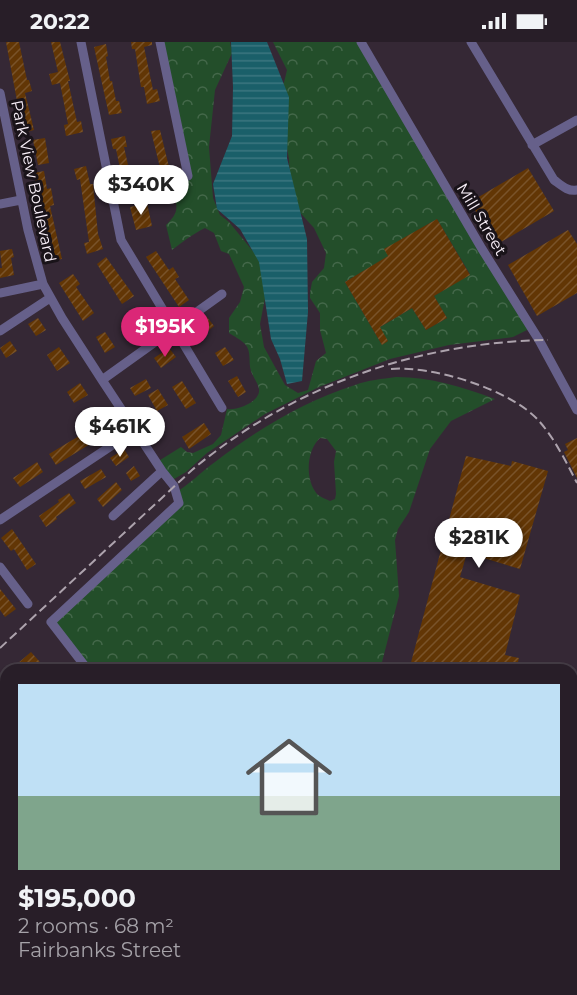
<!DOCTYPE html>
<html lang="en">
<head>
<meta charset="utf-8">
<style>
	:root { --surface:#281e28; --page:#302730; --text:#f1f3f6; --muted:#a5a2a8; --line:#443c45; --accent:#db2777 }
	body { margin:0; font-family:Montserrat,sans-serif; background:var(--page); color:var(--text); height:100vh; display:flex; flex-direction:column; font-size:22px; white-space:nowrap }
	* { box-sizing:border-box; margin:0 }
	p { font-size:20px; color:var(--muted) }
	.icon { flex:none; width:33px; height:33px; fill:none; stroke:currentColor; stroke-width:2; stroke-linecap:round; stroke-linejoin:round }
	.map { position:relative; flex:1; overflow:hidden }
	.panel { position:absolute; left:0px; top:622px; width:578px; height:332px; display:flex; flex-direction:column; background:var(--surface); border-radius:18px 18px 0 0; box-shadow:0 2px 4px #0004,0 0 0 2px var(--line) }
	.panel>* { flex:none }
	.price { position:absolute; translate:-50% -51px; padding:0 14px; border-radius:21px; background:#fff; color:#222; font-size:20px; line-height:39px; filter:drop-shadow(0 2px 3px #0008) }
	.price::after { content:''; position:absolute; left:50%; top:36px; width:18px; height:14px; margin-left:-9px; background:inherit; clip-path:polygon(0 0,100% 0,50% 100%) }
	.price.selected { background:var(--accent); color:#fff }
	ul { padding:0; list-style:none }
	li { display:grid; align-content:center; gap:12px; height:318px; padding:0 18px }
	li span { display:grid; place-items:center; height:186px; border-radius:0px; color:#555 }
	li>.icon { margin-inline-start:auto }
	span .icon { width:108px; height:108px; fill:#fffc; stroke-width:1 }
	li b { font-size:26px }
	.status { display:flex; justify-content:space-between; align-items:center; height:42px; padding:0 30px; background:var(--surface); direction:ltr }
	.status svg { height:16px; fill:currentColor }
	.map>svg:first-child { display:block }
</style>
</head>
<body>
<div class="status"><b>20:22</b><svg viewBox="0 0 49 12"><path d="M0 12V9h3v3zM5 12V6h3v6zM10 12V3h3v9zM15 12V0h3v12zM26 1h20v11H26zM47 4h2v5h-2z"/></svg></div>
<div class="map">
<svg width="577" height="953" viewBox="0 0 577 953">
	<defs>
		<pattern id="forest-crowns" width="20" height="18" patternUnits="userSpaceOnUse" patternTransform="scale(1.5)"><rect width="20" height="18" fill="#234e2a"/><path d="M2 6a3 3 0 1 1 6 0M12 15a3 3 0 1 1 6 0" fill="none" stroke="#44684a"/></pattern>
		<pattern id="water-rules" width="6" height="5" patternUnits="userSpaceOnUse" patternTransform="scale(1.5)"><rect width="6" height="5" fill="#1a5f69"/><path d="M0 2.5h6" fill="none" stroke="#3c767f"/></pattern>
		<pattern id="building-hatch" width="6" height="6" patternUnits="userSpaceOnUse" patternTransform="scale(1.5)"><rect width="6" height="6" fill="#623605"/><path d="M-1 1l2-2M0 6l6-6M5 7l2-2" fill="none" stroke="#79532a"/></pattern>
	</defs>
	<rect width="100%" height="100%" fill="#352835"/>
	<path fill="url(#forest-crowns)" fill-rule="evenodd" d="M160 0H230L232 11 215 48 209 105 213 156 220 173 229 180 256 213 264 230 265 256 260 282 264 305 285 343 298 351 308 348 316 319 326 311 320 288V271L310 256V251L312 240 324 226 326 211 314 186 296 166 291 157 289 117 280 69 281 53 287 28 273 0H362L529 287 513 295 449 303 390 317 319 345 265 372 207 411 186 430 169 440 157 420 181 405 187 410 193 411 213 402 221 393 227 367C236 369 261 360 259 347 258 341 253 335 251 329 248 320 252 310 245 302 241 298 234 294 229 291V276L240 260 244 245 229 212 221 209 214 191 205 186C191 193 184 199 172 208L166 183C173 176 178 170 176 161L169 158 161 160 156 155 169 156 183 150 187 138ZM437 177 470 232 434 254 447 276 426 288 412 266 380 285 382 303 345 240 389 214 385 207Z
		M396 335C431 335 462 345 495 357L451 379 430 407 409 470 398 487 395 498 399 554 380 628H89L56 580 178 467 175 451C190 442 201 430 215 420 256 388 305 359 355 343 368 338 382 337 396 335ZM320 396 327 397 336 409 334 420 336 452 335 457 330 459C326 457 320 455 317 452 305 438 306 409 320 396Z
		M572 695 577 696V953H284L282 948H572Z"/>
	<path fill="url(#water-rules)" d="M231 0H267L289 55 287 116 307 197 308 270 302 339 287 342 280 317 271 297 259 220 240 187 217 167 213 142 232 94 233 45Z"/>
	<path fill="url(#building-hatch)" d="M6 0H19L27 38H29L32 49 25 51 34 88 23 91Z
		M51 0H60L70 39H68L77 80 81 79 83 90 66 94 64 83 68 82 60 41 52 43 49 32 58 30Z
		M131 0H152V3L144 5 153 48 157 47 160 59 147 62 144 45H141L135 7H132Z
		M106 2 108 14 106 15 110 39H112L116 59H119L122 71 109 73 94 5Z
		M160 88 169 125 174 124 177 139 164 142 151 89Z
		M125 94 127 105H124L130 132H133L135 144 124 146 116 107H113L111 97Z
		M45 96 49 121 38 123 33 98Z
		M86 124 90 142H93L98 192 103 207 87 212 84 201 89 200 80 137 77 138 74 127Z
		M528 126 554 169 496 203 470 160Z
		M44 129 47 147 51 146 54 163 50 164 62 217 51 219 40 171 34 131Z
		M147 161 152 184 136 188 130 165Z
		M437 177 470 233 434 254 447 276 426 288 412 266 380 285 388 299 382 303 345 240 388 214 384 207Z
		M568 188 577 202V251L537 274 508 223Z
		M12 207 14 215 11 216 14 233 0 236V226H2L0 209Z
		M156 209 169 228 173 225 179 235 175 237 189 258 179 265 146 215Z
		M106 215 134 254 122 262 97 222Z
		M73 232 80 242 76 245 94 271 83 279 59 241Z
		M139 267 150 282 140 288 129 273Z
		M207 275 214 284 201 295 194 286Z
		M38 276 46 288 36 294 28 282Z
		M105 290 115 305 105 311 96 295Z
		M10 299 17 309 6 316 0 306Z
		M59 305 70 321 57 329 47 313Z
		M225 305 234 318 223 324 215 311Z
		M169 306 176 315 161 326 154 316Z
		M237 334 246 350 238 355 228 339Z
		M146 337 151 346 135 354 130 346Z
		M182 339 196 361 186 367 172 345Z
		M80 341 88 353 74 361 67 350Z
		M158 347 168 363 157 369 148 353Z
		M204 381 211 392 189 407 182 395Z
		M89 388 95 399 56 423 49 412Z
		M577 396V436L564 410 568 408 565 402Z
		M124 407 129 415 116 424 110 416Z
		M466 414 511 424 512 419 548 429 520 527 467 511 460 535 520 553 505 613 519 616 516 628H409Z
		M37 420 43 430 20 445 13 436Z
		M134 424 140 434 131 439 126 431Z
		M101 427 106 435 85 447 80 439Z
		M116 440 122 448 103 465 97 457Z
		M69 451 76 461 56 475 57 477 46 485 39 474 59 460 58 458Z
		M12 487 36 522 27 528 14 507 11 509 1 496Z
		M0 547 16 567 5 575 0 568Z
		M31 610 47 628H10Z"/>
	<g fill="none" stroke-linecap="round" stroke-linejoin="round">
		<path stroke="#66608a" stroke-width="9" d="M81 0 121 198 222 366
			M160 0 188 134
			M361 0 482 207 539 298 577 368
			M471 0 554 138C561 143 568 150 577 148
			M0 51 28 188 43 242 62 276 102 338 162 429 174 444 179 461 51 580 88 628
			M532 103 577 78
			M0 162 21 158
			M0 251 43 242
			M0 289 50 256
			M102 338 222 252
			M113 474 162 429
			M0 478 135 388
			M0 525 28 562
			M0 783 6 790
			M0 903 6 910
			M35 948 38 953
			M135 948 139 953
			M231 948 235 953"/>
		<path stroke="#ada3ad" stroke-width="2" stroke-dasharray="9 4.5" stroke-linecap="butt" d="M391 327C432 323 512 348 539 379 555 397 566 420 577 441
			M0 606 192 428C292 344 418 300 548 298"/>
	</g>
	<g text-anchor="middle" stroke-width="6" stroke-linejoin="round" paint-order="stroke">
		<g font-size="16" fill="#f8eff8" stroke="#191319">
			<text transform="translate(34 139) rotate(78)" y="6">Park View Boulevard</text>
			<text transform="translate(482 177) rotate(59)" y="6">Mill Street</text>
		</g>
	</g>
</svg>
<b class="price" style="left:141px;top:174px">$340K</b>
<b class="price selected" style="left:165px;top:316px">$195K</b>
<b class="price" style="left:120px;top:416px">$461K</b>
<b class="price" style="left:479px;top:527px">$281K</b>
<section class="panel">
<ul>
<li><span style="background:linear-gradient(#bfe0f5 60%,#7fa58c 0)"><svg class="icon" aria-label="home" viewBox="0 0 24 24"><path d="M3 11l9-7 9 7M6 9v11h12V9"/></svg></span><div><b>$195,000</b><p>2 rooms · 68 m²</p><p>Fairbanks Street</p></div></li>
</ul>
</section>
</div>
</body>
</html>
